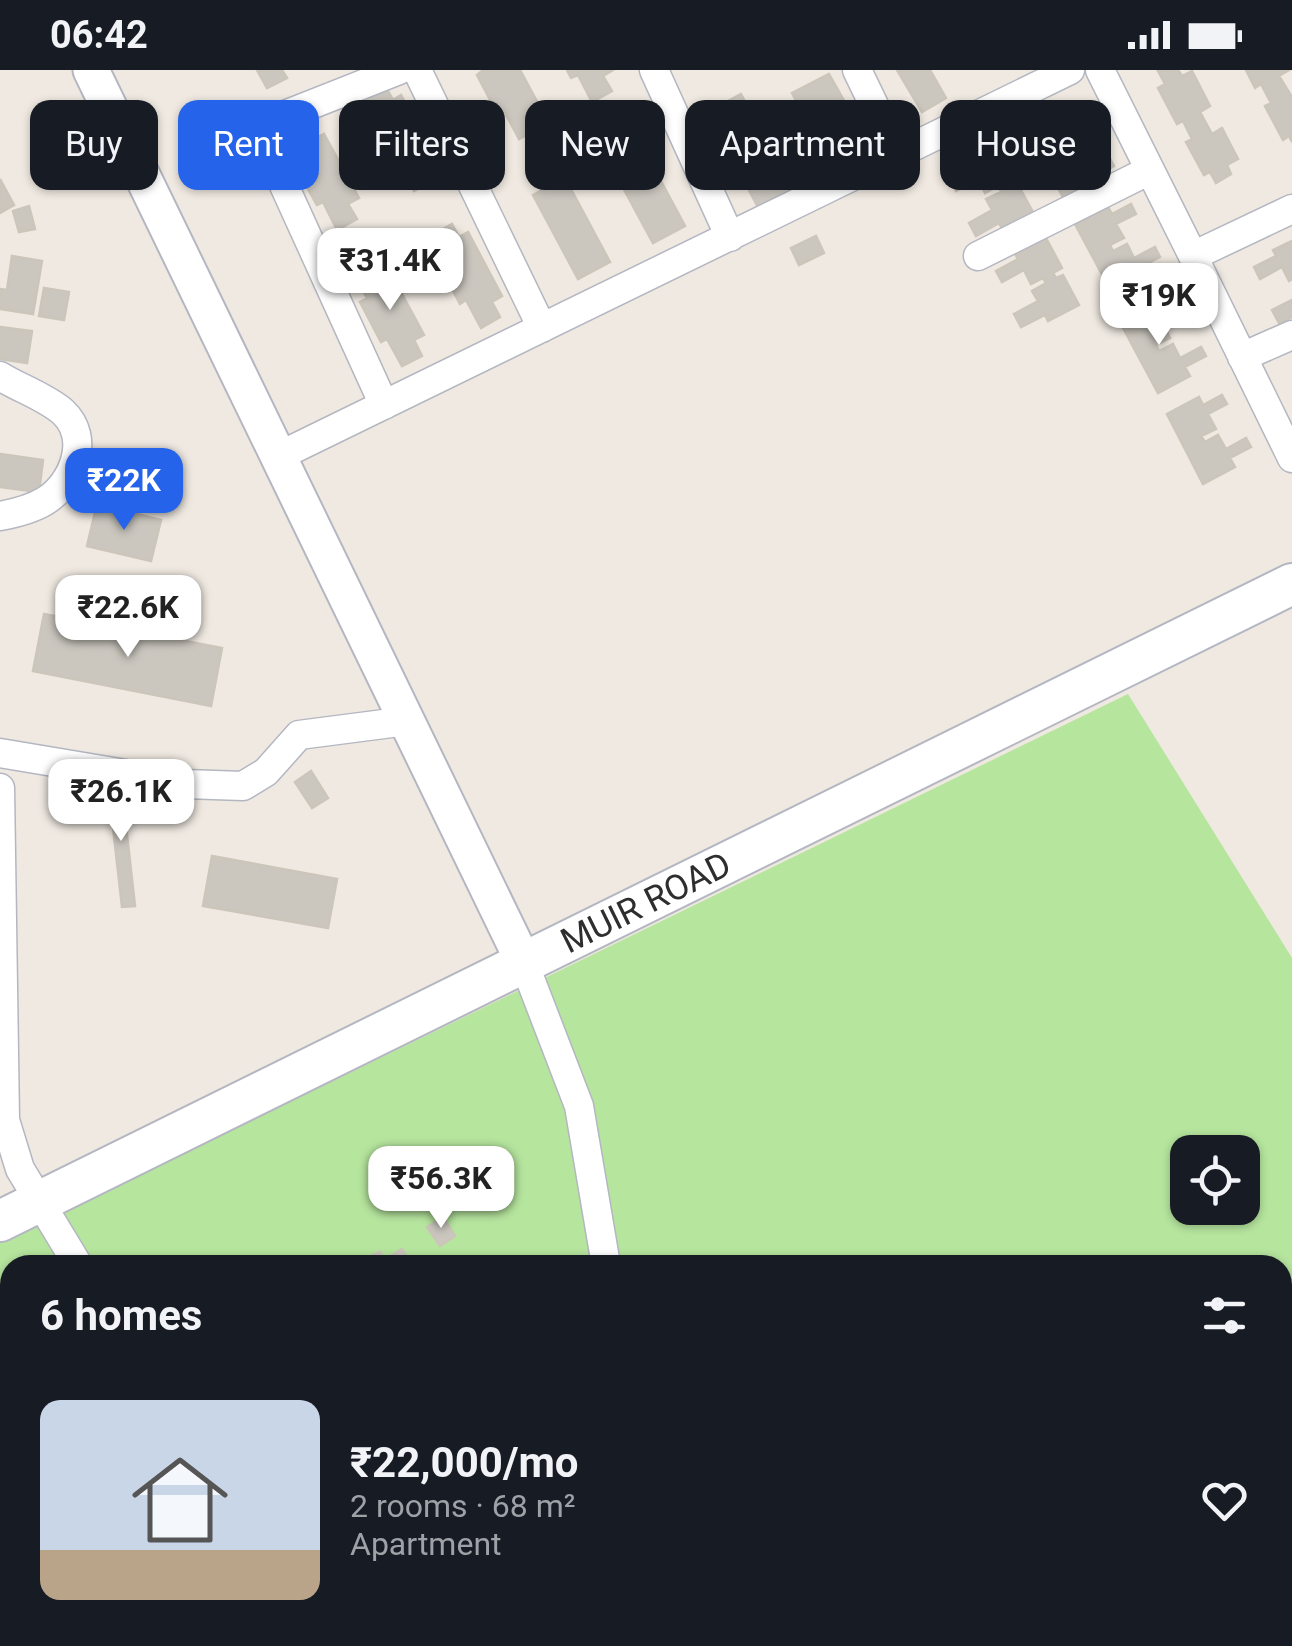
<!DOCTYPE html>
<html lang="en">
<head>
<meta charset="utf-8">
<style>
	:root { --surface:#171b24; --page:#20242c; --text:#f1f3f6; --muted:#9ea1a6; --line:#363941; --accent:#2563eb }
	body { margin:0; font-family:Roboto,sans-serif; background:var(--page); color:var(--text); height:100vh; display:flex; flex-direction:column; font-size:38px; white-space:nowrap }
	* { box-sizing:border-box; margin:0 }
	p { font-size:32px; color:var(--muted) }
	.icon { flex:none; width:55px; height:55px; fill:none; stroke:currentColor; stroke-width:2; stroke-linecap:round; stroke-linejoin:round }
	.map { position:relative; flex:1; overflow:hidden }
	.sheet { position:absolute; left:0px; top:1185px; width:1292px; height:392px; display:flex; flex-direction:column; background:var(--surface); border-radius:30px 30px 0 0; box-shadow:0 2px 8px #0004 }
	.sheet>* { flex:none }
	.guide { position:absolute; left:30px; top:30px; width:1232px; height:90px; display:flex; gap:20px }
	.fabs { position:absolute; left:1170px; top:1065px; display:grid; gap:20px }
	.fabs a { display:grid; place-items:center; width:90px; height:90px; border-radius:20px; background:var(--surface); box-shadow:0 2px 8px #0004; font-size:50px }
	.price { position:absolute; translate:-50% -85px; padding:0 22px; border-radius:20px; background:#fff; color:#222; font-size:32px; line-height:65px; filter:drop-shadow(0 2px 5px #0008) }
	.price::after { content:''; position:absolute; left:50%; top:60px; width:30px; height:22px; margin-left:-15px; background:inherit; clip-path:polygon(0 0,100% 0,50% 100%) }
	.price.on { background:var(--accent); color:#fff }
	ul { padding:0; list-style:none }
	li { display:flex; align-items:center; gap:30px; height:250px; padding:0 40px }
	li+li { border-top:2px solid var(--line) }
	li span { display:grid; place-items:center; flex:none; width:280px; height:200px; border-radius:20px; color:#555 }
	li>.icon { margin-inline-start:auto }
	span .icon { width:120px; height:120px; fill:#fffc; stroke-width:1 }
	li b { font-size:42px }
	h2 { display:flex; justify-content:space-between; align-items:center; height:120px; padding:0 40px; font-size:42px }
	.tag { padding:0 35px; border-radius:20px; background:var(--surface); box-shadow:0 2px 8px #0004; font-size:35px; line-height:90px }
	.tag.on { background:var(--accent); color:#fff }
	.status { display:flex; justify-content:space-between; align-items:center; height:70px; padding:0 50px; background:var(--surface); direction:ltr }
	.status svg { height:28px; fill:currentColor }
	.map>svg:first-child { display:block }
</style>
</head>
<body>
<div class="status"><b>06:42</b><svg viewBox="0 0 49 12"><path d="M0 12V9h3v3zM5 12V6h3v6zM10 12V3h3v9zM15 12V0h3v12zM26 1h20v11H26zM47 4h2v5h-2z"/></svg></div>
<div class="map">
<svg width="1292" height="1576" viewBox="0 0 1292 1576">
	<rect width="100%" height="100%" fill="#efe9e1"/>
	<path fill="#b6e59e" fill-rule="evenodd" d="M1128 624 1292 888V1576H0V1173ZM1188 1082H1242V1138H1188ZM10 1195H1282V1568H10Z"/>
	<path fill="#cbc7bf" stroke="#cbc5ba" stroke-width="2.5" d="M257 0H282L287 8 267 18Z
		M520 0 540 37 530 43 539 58 519 69 504 41 498 45 477 5 483 0Z
		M567 0H613L603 6 612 21 592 32 578 5 571 8Z
		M897 0H930L946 28 922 42Z
		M1178 0 1182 6 1192 1 1210 36 1200 42 1212 64 1222 58 1238 89 1227 95 1231 104 1216 113 1210 102 1204 105 1186 72 1192 69 1183 51 1177 54 1158 18 1165 14 1158 1Z
		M1246 0H1289L1279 6 1292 27V72L1289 66 1283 70 1265 36 1271 33 1261 14 1255 18Z
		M829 4 846 34 837 39 844 51 852 47 867 73 830 93 816 67 826 62 819 48 808 53 792 23Z
		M386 17 393 30 401 25 436 89 425 95 434 110 414 121 400 93 394 97 372 57 379 53 365 28Z
		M741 24 794 123 760 141 708 42Z
		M1086 44 1090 54 1071 64 1079 78 1065 85 1068 91 1081 84 1089 98 1109 87 1114 96 1093 108 1098 116 1066 133 1030 64 1062 47 1066 54Z
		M309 56 316 68 324 64 359 128 348 134 357 149 337 160 323 132 317 135 295 96 302 92 288 67Z
		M639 70 685 156 653 173 607 88Z
		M1001 76 1016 106 1007 111 1010 117 1017 113 1034 144 1003 160 999 153 976 166 969 153 992 140 986 129 1001 122 998 116 985 123 978 109 956 121 951 109 972 98 970 93Z
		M565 108 610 192 578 209 533 125Z
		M0 109 14 135 0 143Z
		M1131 134 1136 144 1116 154 1124 168 1110 175 1113 181 1127 174 1134 188 1155 177 1160 187 1139 198 1144 207 1112 223 1075 154 1108 137 1112 144Z
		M29 136 35 159 19 162 13 141Z
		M452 154 459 167 468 162 502 226 492 232 500 247 481 258 466 230 460 234 439 194 446 190 432 165Z
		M816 166 824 183 799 195 791 178Z
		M1046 168 1062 198 1053 203 1056 208 1063 205 1079 235 1048 251 1045 245 1021 257 1014 244 1038 231 1032 221 1046 213 1043 208 1031 214 1024 200 1002 212 996 201 1018 189 1015 184Z
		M1292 171V209L1289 211 1282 197 1260 209 1254 197 1276 186 1273 180Z
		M12 186 42 191 33 244 0 239V219L7 220Z
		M374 192 380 205 389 200 424 265 414 270 422 286 402 296 387 269 381 272 360 232 367 228 353 203Z
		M44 218 69 222 64 250 39 246Z
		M1292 230V247L1279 253 1272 240Z
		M1177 233 1182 244 1163 254 1170 268 1156 275 1159 281 1173 274 1180 288 1201 277 1206 286 1185 297 1190 306 1158 323 1121 254 1154 237 1158 243Z
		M0 257 32 261 27 293 0 289Z
		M1222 325 1227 334 1208 344 1216 359 1201 366 1205 372 1218 365 1226 379 1246 368 1251 377 1230 388 1235 397 1203 414 1167 344 1199 327 1203 335Z
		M0 384 43 390 39 422 0 417Z
		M97 434 161 450 151 491 87 476Z
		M44 544 222 578 211 636 33 601Z
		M311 701 328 728 312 738 295 712Z
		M121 711 135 836 122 837 108 713Z
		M212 786 337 809 328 858 203 836Z
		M443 1147 455 1166 440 1176 427 1157Z
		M402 1179 412 1195H393L389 1187Z
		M380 1182 386 1195H367L364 1189Z"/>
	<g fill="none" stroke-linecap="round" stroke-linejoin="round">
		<defs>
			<path id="minor" d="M417 0 542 258
				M654 0 730 167
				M857 0 898 85
				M1100 0 1193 186
				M1292 139 1193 186 1292 388
				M978 186 1150 100
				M1242 287 1292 265
				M0 306C19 318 46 327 63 342 91 368 74 413 45 431 32 439 16 443 0 446
				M384 335 257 56 399 0
				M279 386 1070 0
				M0 683 185 714 243 716 266 702 299 665 407 651
				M0 718 5 1050 20 1099 78 1195
				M524 893 579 1036 606 1195
				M303 1568 308 1576
				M691 1568 693 1576
				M253 1576V1568"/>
			<path id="tertiary" d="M91 0 524 893"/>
			<g id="secondary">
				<path id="s1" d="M0 1151 1292 514"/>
			</g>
		</defs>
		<use href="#minor" stroke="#b4b7c1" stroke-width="31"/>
		<use href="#tertiary" stroke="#b4b7c1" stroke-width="39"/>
		<use href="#secondary" stroke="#b4b7c1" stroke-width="44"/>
		<use href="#minor" stroke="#fff" stroke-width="28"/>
		<use href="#tertiary" stroke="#fff" stroke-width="35"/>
		<use href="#secondary" stroke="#fff" stroke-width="40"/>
	</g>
	<g text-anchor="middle" stroke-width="9" stroke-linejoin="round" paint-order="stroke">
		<g font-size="35" fill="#2e2e2e" stroke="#fff">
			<text dy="12" stroke="none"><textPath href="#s1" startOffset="720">MUIR ROAD</textPath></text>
		</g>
	</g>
</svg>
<div class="fabs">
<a><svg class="icon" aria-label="locate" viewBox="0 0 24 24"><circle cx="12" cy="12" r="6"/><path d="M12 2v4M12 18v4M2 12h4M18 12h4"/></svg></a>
</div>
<b class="price" style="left:390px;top:243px">₹31.4K</b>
<b class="price" style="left:1159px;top:278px">₹19K</b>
<b class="price on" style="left:124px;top:463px">₹22K</b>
<b class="price" style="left:128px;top:590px">₹22.6K</b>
<b class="price" style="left:121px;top:774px">₹26.1K</b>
<b class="price" style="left:441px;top:1161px">₹56.3K</b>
<div class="guide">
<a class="tag">Buy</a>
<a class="tag on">Rent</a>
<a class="tag">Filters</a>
<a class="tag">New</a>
<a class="tag">Apartment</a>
<a class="tag">House</a>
</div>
<section class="sheet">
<h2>6 homes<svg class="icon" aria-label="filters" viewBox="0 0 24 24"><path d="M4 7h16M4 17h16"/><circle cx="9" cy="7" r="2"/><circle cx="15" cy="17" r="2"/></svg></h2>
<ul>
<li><span style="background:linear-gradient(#c9d6e8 75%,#b9a48a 0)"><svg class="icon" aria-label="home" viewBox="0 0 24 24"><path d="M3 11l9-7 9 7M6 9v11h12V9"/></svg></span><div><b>₹22,000/mo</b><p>2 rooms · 68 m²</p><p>Apartment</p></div><svg class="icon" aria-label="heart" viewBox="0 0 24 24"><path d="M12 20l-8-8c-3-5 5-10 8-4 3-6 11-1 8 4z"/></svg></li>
</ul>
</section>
</div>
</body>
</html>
